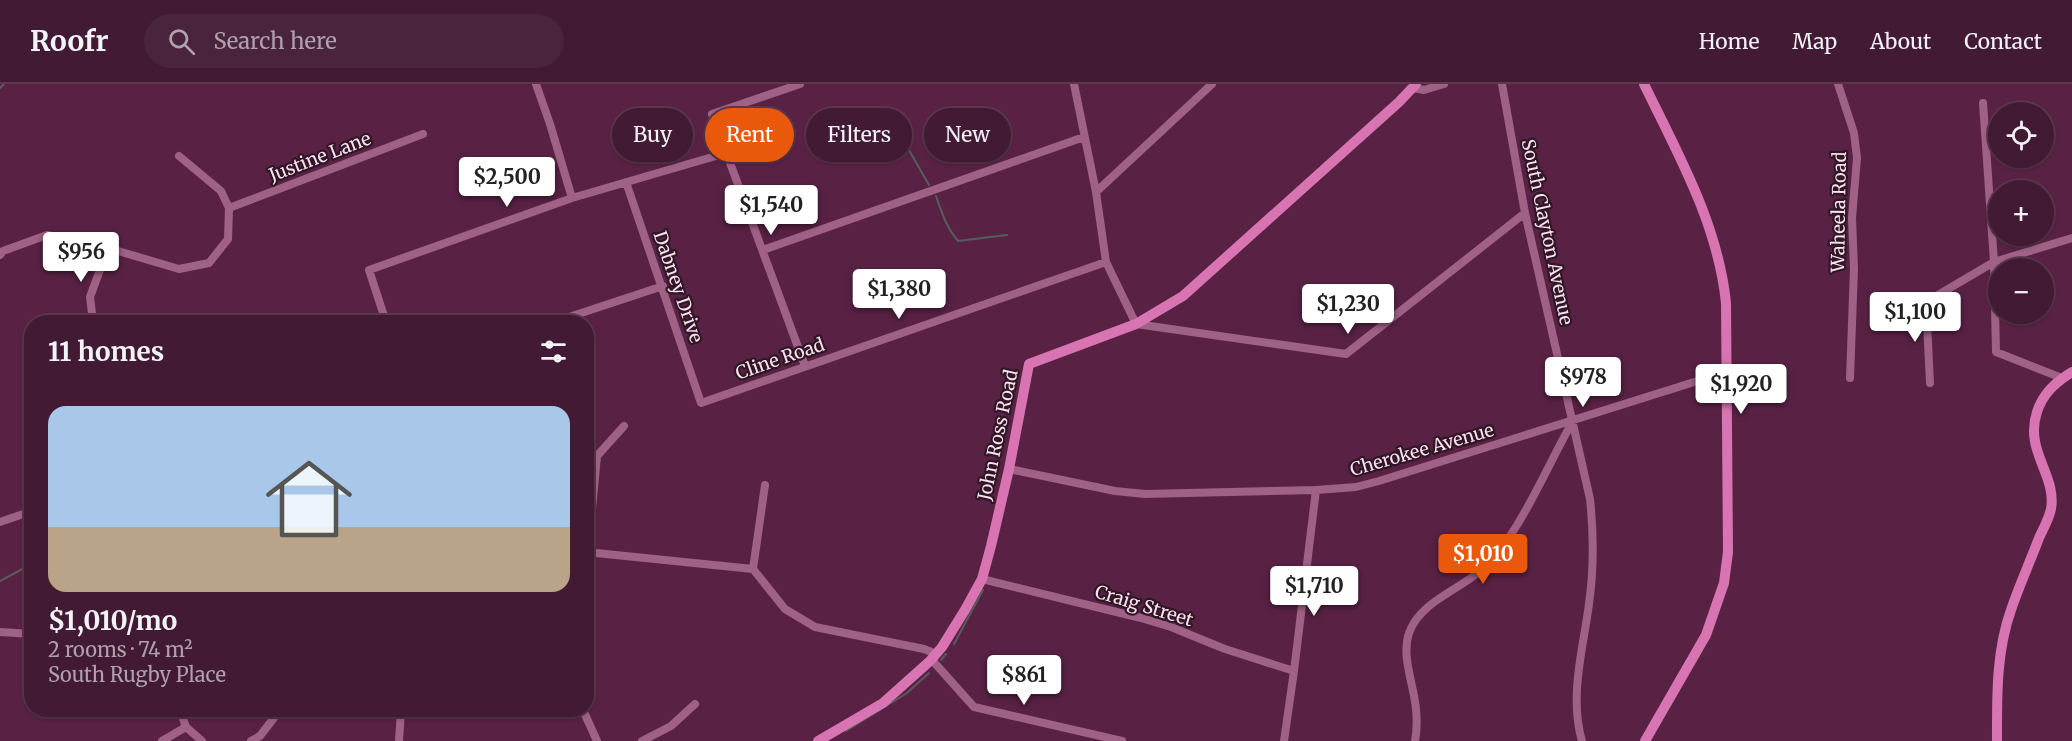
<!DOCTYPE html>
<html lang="en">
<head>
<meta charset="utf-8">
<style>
	:root { --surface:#431a34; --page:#4a233c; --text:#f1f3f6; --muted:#afa1ac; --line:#5b384f; --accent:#ea580c }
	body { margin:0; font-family:Merriweather,serif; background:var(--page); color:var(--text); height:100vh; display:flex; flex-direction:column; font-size:22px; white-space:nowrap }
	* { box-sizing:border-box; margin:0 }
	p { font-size:20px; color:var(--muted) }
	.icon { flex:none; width:33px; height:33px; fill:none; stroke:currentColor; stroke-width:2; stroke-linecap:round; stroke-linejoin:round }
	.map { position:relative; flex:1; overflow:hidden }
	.drawer { position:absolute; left:24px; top:231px; width:570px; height:402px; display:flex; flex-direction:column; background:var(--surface); border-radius:24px; box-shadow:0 2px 4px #0004,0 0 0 2px var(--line) }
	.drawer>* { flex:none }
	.top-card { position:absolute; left:612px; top:24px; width:570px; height:54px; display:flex; gap:12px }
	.buttons { position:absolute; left:1988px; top:18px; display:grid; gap:12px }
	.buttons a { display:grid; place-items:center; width:66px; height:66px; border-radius:50%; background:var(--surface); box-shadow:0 2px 4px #0004,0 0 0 2px var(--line); font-size:30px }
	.price { position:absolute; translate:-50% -51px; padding:0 14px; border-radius:6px; background:#fff; color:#222; font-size:20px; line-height:39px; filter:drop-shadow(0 2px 3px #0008) }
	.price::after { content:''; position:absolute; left:50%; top:36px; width:18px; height:14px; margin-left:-9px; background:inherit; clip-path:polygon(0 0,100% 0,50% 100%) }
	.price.active { background:var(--accent); color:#fff }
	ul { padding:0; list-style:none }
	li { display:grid; align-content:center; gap:12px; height:318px; padding:0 24px }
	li+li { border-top:2px solid var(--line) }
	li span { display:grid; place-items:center; height:186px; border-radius:18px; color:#555 }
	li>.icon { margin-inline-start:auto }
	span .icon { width:108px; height:108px; fill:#fffc; stroke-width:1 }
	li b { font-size:26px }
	h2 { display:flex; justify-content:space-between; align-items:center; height:72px; padding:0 24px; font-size:26px }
	.chip { padding:0 21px; border-radius:27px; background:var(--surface); box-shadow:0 2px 4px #0004,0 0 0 2px var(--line); font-size:21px; line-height:54px }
	.chip.active { background:var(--accent); color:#fff }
	header { display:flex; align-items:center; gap:36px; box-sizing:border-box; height:84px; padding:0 30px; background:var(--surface); border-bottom:2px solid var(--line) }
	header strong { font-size:28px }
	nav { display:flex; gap:33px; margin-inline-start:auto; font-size:21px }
	.search { width:420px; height:54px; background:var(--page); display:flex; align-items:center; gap:15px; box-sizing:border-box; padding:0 21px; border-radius:33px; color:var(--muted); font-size:22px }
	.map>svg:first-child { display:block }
</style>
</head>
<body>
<header>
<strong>Roofr</strong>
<div class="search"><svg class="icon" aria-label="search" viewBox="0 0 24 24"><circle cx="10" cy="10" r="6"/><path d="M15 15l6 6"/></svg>Search here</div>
<nav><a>Home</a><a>Map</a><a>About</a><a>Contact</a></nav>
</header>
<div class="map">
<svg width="2072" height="657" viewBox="0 0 2072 657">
	<rect width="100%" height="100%" fill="#592245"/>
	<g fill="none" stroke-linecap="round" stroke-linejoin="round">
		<path stroke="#575d5b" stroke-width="2" d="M0 4 4 0
			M867 30 902 54 929 101
			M936 112C942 129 946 143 958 157L1007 151
			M0 497 32 480
			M954 560 983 506
			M941 576 946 570
			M846 647 907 609 929 589"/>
		<path stroke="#a06186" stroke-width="8" d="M536 0 550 40 572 114
			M800 0 712 30 805 282
			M1074 0 1096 108 1106 178 1136 240 1346 270 1525 129
			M1502 0 1525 129 1590 415C1594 452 1594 484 1589 520 1583 565 1569 613 1582 657
			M1838 0 1854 49 1857 74 1852 134 1854 185 1850 294
			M1413 4 1424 6 1444 0
			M1983 19 1994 178 1996 268 2062 294
			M626 98 701 319 1106 178
			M1096 108 1212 0
			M229 124 423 50
			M763 166 1084 53
			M0 171 3 167 47 151 108 164 179 185 209 179 228 155 229 124 221 107 179 72
			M93 238 90 213 108 164
			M386 238 369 186 572 114 726 69
			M554 238 663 202
			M1930 299 1926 218 1994 178 2072 154
			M1009 385 1115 407 1145 410 1316 406 1356 403 1379 397 1726 288
			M0 438 32 427
			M586 468 753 485 785 525 815 543 924 565 936 570
			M588 468 597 372 624 342
			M753 485 765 401
			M982 495 1141 534 1171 543 1225 565 1294 587
			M0 548 32 550
			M932 576 974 623 1122 657
			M180 626 186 643 202 657
			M583 626 597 657
			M162 657 186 643
			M251 657 260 652 280 626
			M399 657 401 626
			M642 657 671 642 695 620
			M1284 657 1294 587 1316 406
			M1415 657C1417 647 1417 636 1416 625 1414 601 1401 573 1409 549 1420 518 1457 507 1480 487 1519 454 1547 381 1573 337"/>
		<path stroke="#d874b1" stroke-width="10" d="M1644 0C1678 70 1718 140 1726 219L1728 468 1724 499 1706 551 1645 657
			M818 657 883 619 930 577 942 563 965 526 982 495 991 462 1009 385 1029 280 1136 240 1183 212 1399 18 1416 0
			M1997 657C1997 613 1996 568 2011 526 2019 502 2030 478 2039 454 2043 445 2049 435 2051 425 2057 391 2024 367 2037 328 2043 309 2056 298 2072 288"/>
	</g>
	<g text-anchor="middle" stroke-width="4.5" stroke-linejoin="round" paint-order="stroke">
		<g font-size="18" fill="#fde1f0" stroke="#301726">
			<text transform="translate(320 73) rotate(-21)" y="6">Justine Lane</text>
			<text transform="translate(1839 128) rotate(-89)" y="6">Waheela Road</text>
			<text transform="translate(1547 148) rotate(78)" y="6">South Clayton Avenue</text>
			<text transform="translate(678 203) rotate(71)" y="6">Dabney Drive</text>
			<text transform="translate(780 275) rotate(-19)" y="6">Cline Road</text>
			<text transform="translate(998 351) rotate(-78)" y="6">John Ross Road</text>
			<text transform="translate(1422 366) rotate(-16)" y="6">Cherokee Avenue</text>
			<text transform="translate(1144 522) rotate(17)" y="6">Craig Street</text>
		</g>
	</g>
</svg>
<div class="buttons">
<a><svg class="icon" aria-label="locate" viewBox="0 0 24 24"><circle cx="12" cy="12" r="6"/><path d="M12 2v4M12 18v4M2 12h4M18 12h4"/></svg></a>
<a>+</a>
<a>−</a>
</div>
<b class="price" style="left:507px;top:124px">$2,500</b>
<b class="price" style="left:771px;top:152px">$1,540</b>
<b class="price" style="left:81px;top:199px">$956</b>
<b class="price" style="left:899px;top:236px">$1,380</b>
<b class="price" style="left:1348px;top:251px">$1,230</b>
<b class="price" style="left:1915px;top:259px">$1,100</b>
<b class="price" style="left:1583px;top:324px">$978</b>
<b class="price" style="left:1741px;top:331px">$1,920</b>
<b class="price active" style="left:1483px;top:501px">$1,010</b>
<b class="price" style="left:1314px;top:533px">$1,710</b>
<b class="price" style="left:1024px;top:622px">$861</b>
<div class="top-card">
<a class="chip">Buy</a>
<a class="chip active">Rent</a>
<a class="chip">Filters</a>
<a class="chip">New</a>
</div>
<section class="drawer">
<h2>11 homes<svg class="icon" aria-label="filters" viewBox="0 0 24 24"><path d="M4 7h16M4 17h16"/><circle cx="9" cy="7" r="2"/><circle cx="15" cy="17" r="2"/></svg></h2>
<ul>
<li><span style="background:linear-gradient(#a9c7e8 65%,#b9a48a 0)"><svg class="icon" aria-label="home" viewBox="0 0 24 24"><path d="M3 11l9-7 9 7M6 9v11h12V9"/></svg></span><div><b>$1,010/mo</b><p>2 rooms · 74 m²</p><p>South Rugby Place</p></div></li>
</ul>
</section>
</div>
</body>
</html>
